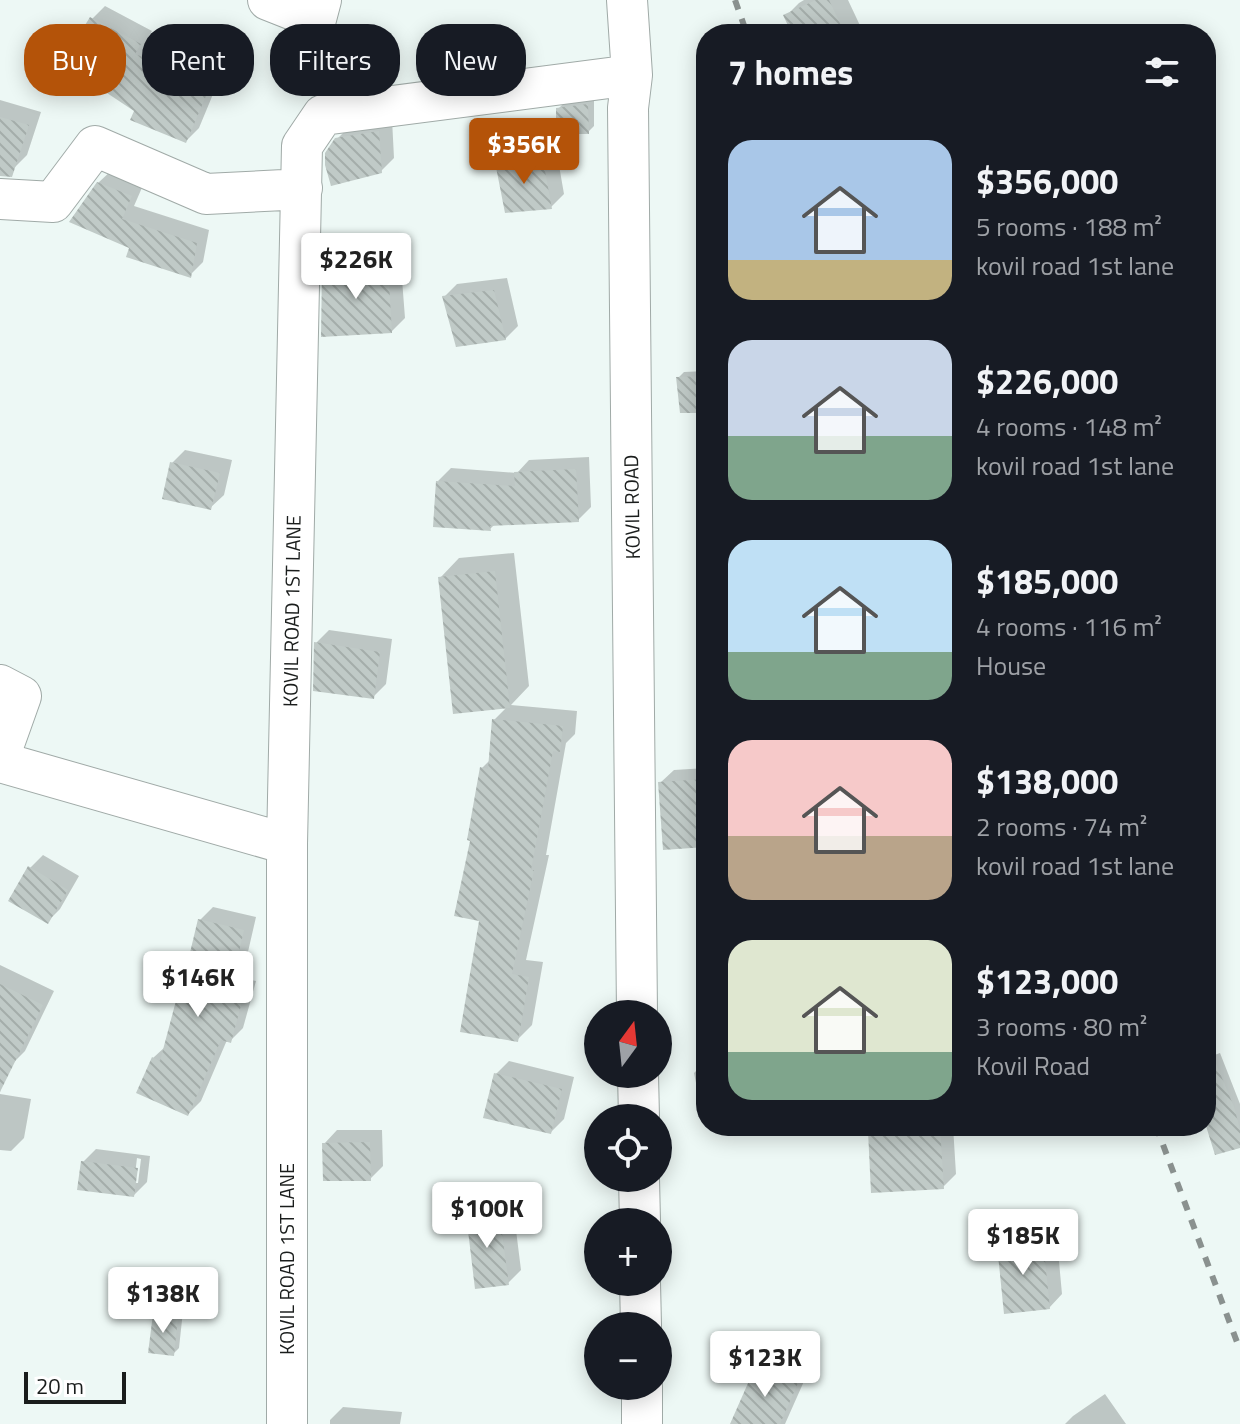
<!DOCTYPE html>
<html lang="en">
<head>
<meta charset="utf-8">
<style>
	:root { --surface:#171b24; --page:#242831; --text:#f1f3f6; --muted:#9ea1a6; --accent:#b45309 }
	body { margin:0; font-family:"Titillium Web",sans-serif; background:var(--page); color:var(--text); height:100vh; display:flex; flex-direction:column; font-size:30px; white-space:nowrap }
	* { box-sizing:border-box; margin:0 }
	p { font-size:26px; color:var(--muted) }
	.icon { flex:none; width:44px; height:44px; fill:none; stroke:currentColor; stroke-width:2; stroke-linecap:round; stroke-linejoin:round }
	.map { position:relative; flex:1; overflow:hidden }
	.drawer { position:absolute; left:696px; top:24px; width:520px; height:1112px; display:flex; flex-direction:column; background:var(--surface); border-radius:32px; box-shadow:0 4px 20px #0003 }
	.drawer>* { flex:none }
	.guide { position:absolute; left:24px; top:24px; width:552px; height:72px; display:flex; gap:16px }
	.needle { width:52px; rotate:15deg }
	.tools { position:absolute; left:584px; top:1000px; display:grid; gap:16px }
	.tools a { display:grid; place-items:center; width:88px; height:88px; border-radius:50%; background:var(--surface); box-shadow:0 4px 20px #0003; font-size:40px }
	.scale { position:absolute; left:24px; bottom:20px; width:102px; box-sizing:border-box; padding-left:8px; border:4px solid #1a1d1c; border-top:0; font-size:22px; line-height:28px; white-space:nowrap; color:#1a1d1c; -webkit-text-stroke:6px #fff; paint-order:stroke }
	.price { position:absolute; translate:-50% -68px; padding:0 18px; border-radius:8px; background:#fff; color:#222; font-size:26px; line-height:52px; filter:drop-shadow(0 2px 4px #0008) }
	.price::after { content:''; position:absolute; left:50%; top:48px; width:24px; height:18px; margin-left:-12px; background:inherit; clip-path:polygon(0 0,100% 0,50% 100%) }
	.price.selected { background:var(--accent); color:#fff }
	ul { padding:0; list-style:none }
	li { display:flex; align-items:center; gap:24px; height:200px; padding:0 32px }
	li span { display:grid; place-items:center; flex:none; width:224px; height:160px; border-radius:24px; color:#555 }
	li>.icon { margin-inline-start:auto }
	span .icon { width:96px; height:96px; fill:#fffc; stroke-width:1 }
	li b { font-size:34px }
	h2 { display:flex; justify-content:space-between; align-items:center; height:96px; padding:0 32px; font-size:34px }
	.tag { padding:0 28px; border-radius:32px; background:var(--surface); box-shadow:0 4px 20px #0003; font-size:28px; line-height:72px }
	.tag.selected { background:var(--accent); color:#fff }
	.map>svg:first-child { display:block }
</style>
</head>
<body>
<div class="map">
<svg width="1240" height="1424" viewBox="0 0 1240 1424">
	<defs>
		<pattern id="building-back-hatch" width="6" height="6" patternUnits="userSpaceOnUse" patternTransform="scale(2)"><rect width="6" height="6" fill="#c0cac7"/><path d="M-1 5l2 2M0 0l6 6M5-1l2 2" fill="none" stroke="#a4adaa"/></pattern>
	</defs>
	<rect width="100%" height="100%" fill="#edf8f5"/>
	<path fill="#0003" fill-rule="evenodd" d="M804 0H848L864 34H795L786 16 799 3Z
		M105 6 152 31 146 41 223 70 199 128 186 141 137 110 92 19Z
		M594 99V126L588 132 558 109 564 103Z
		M0 100 41 112 27 155 14 168 0 165Z
		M392 119 394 158 381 171 337 139 350 126Z
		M556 148 564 194 551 207 497 163 510 150Z
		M112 170 144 183 134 206 209 230 203 262 190 275 131 247 98 183Z
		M400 253 405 318 392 331 324 270 338 256Z
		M507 278 518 326 505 339 444 297 457 284Z
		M706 371V411L678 378 684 372Z
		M185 450 232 460 224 495 210 508 172 463Z
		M589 457 591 507 578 520 495 524 490 529 438 481 451 468 517 473 529 460Z
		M514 553 529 686 511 705 577 711 575 734 566 743 546 855H549L526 960 543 962 532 1025 517 1040 481 919 473 839 482 768 491 759 494 720 508 706 440 578 459 558Z
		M329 630 392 639 386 684 373 697 316 643Z
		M706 768V845L660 783 674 770Z
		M43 855 79 876 60 909 47 922 30 868Z
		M213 907 256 917 242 978 256 981 243 1028 230 1041 227 1040 201 1101 188 1114 153 1058 166 1046 200 920Z
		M0 965 54 991 25 1051 12 1064 0 1058Z
		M1220 1053 1240 1104V1146L1206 1118V1058Z
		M509 1061 574 1077 564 1119 551 1132 496 1074Z
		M706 1061V1107L701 1108 694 1073Z
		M0 1094 31 1099 24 1138 11 1151 0 1150Z
		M876 1126H953L956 1174 943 1187 870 1132Z
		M337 1130H382L383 1166 370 1179 324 1144Z
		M96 1149 150 1156 147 1182 134 1195 83 1162ZM137 1158 141 1159 138 1183H134Z
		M512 1198 521 1270 508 1283 468 1215 481 1202Z
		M1056 1229 1062 1294 1049 1308 999 1246 1012 1233Z
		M161 1308 183 1311 179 1348 173 1354 155 1315Z
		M771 1353 809 1370 785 1424H746L758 1366Z
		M1105 1394 1126 1424H1065L1073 1416Z
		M343 1407 402 1412 400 1424H330V1420Z"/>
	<path fill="url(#building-back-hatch)" d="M816 0H829L845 34H792L783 15Z
		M90 17 141 44 135 54 211 84 186 143 130 120 134 111 62 63Z
		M588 104 589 134H556V108Z
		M0 117 29 125 12 177 0 176Z
		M379 131 382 173 331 186 325 165V153L335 138Z
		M543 160 552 209 505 213 495 162Z
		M97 182 132 196 122 219 197 243 191 278 126 257 129 248 69 222Z
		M388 265 392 333 321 337 322 269Z
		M494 290 506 340 456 347 442 296Z
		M706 376V413H680L676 377Z
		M170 462 220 473 211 510 162 499Z
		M576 469 579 522 490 526 491 531 433 527 436 481 515 486 514 472Z
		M495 571 510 708 453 714 438 577Z
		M314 642 380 652 374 699 313 691Z
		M492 719 563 726 560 752 553 751 531 870H534L512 974 529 977 518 1042 460 1032 479 921 454 916 470 841 467 840 480 767 488 769Z
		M706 779V847L663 850 658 782Z
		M28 866 68 890 48 924 8 901Z
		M198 919 244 930 230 991 244 994 231 1043 221 1040 188 1116 136 1093 152 1057 160 1061 182 978H184Z
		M0 984 43 1005 0 1092Z
		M1206 1042H1207L1234 1107 1240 1129V1148L1215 1155 1206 1126Z
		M494 1073 562 1089 551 1134 483 1118Z
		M940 1127 944 1189 871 1193 868 1131Z
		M370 1142 371 1181H323L322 1143Z
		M81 1161 138 1168 134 1197 77 1190Z
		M499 1211 509 1285 475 1289 466 1214Z
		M1043 1241 1050 1309 1004 1314 997 1245Z
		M153 1314 178 1317 174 1356 148 1353Z
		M756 1365 798 1383 780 1424H730Z"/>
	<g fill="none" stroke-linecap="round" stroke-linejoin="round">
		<defs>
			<path id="minor" d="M268 0 316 19 321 0
				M627 0 632 75 628 108 637 1014
				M0 199 53 202 95 146 206 194 284 190 302 188
				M0 685 21 696 0 755
				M0 762 287 844
				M638 1074 639 1118
				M639 1178 640 1222
				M640 1282 641 1326
				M642 1386V1424
				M287 1424V844L302 146 323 115 632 75"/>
		</defs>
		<use href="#minor" stroke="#a0aaa7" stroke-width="42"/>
		<path stroke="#acb5b3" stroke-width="5" stroke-dasharray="2 6" stroke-linecap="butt" d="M309 82 313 52"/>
		<use href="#minor" stroke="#fff" stroke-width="40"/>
		<path stroke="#8a918f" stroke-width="6" stroke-dasharray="10 10" stroke-linecap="butt" d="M735 0 747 34
			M1156 1126 1240 1350"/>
	</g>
	<g text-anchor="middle" stroke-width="7" stroke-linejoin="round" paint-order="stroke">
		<g font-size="20" fill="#1a1d1c" stroke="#fff">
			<text transform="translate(632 507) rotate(-91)" y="7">KOVIL ROAD</text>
			<text transform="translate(292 611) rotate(-89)" y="7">KOVIL ROAD 1ST LANE</text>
			<text transform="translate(287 1259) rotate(-90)" y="7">KOVIL ROAD 1ST LANE</text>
		</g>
	</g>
</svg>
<div class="tools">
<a><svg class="needle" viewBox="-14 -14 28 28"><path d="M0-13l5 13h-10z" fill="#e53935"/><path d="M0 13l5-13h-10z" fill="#9ea1a6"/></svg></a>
<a><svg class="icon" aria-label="locate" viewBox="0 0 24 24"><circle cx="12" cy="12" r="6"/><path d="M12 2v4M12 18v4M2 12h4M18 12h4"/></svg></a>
<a>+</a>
<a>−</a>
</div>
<div class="scale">20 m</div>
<b class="price selected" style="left:524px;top:186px">$356K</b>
<b class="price" style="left:356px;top:301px">$226K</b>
<b class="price" style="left:198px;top:1019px">$146K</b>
<b class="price" style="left:487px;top:1250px">$100K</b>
<b class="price" style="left:1023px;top:1277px">$185K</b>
<b class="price" style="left:163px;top:1335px">$138K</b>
<b class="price" style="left:765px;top:1399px">$123K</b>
<div class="guide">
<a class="tag selected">Buy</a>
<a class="tag">Rent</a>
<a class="tag">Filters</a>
<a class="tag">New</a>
</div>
<section class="drawer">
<h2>7 homes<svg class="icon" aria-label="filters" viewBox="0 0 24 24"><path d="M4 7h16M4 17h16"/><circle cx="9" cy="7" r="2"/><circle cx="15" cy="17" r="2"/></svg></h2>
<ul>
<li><span style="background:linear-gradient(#a9c7e8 75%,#c2b280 0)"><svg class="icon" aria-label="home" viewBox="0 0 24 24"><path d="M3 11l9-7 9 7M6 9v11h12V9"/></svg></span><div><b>$356,000</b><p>5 rooms · 188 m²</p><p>kovil road 1st lane</p></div></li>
<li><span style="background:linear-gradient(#c9d6e8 60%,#7fa58c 0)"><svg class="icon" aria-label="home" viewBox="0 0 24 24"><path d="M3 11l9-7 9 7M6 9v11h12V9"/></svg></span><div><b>$226,000</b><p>4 rooms · 148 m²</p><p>kovil road 1st lane</p></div></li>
<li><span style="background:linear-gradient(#bfe0f5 70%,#7fa58c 0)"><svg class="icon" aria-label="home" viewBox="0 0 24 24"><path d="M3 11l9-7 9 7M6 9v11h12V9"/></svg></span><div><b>$185,000</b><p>4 rooms · 116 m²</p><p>House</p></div></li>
<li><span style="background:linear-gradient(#f6c9c9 60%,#b9a48a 0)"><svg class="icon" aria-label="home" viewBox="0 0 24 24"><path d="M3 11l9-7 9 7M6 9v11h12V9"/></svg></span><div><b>$138,000</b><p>2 rooms · 74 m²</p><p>kovil road 1st lane</p></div></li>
<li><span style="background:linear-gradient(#dfe7d0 70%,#7fa58c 0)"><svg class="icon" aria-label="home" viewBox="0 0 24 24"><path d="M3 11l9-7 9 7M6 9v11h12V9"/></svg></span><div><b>$123,000</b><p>3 rooms · 80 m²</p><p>Kovil Road</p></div></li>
</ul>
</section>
</div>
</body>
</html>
